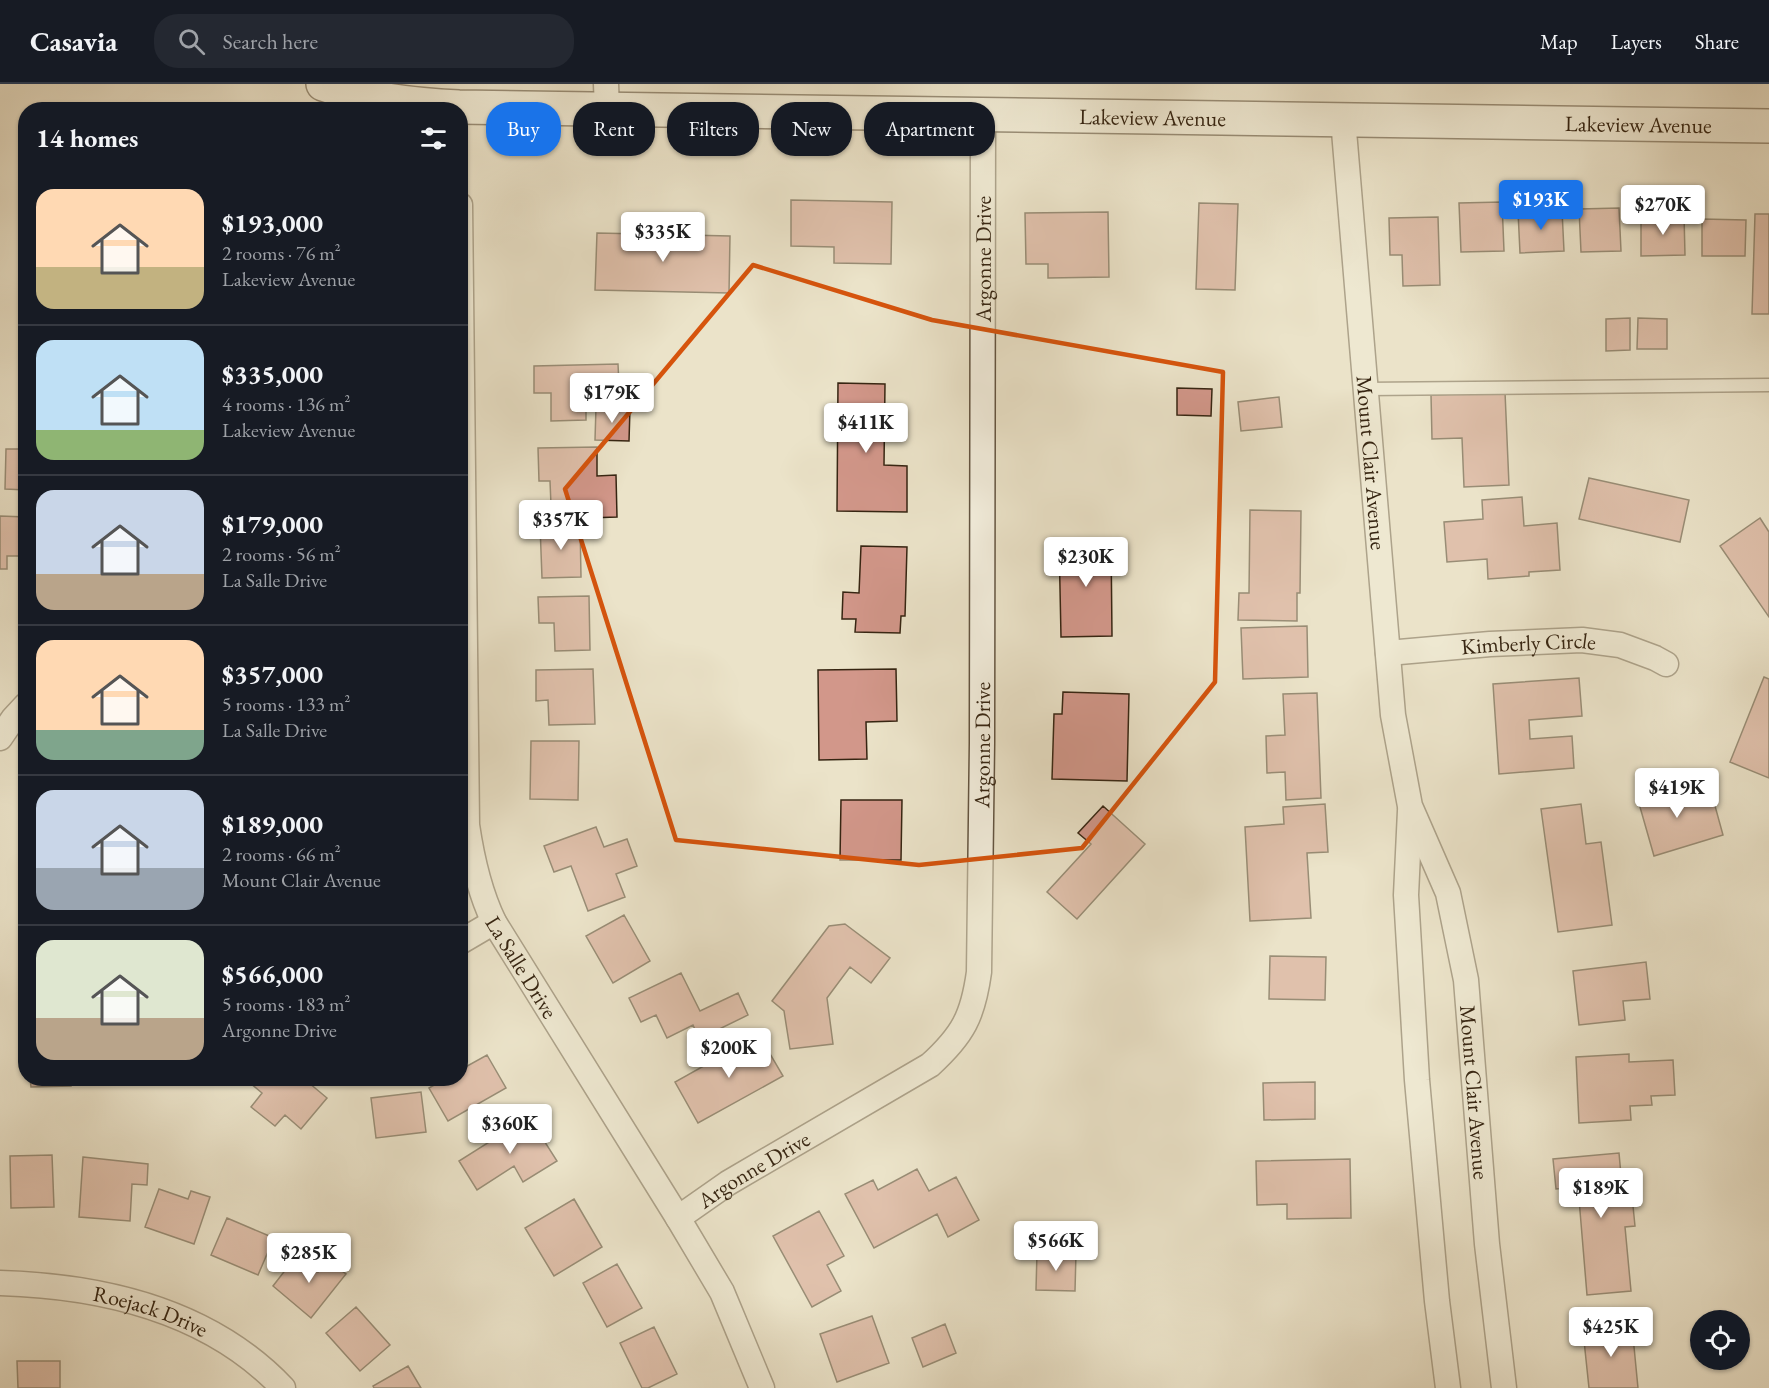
<!DOCTYPE html>
<html lang="en">
<head>
<meta charset="utf-8">
<style>
	:root { --surface:#171b24; --page:#242831; --text:#f1f3f6; --muted:#9ea1a6; --line:#363941; --accent:#1a73e8 }
	body { margin:0; font-family:"EB Garamond",serif; background:var(--page); color:var(--text); height:100vh; display:flex; flex-direction:column; font-size:22px; white-space:nowrap }
	* { box-sizing:border-box; margin:0 }
	p { font-size:20px; color:var(--muted) }
	.icon { flex:none; width:33px; height:33px; fill:none; stroke:currentColor; stroke-width:2; stroke-linecap:round; stroke-linejoin:round }
	.map { position:relative; flex:1; overflow:hidden }
	.side { position:absolute; left:18px; top:18px; width:450px; height:984px; display:flex; flex-direction:column; background:var(--surface); border-radius:24px; box-shadow:0 2px 4px #0004 }
	.side>* { flex:none }
	.top-card { position:absolute; left:486px; top:18px; width:570px; height:54px; display:flex; gap:12px }
	.controls { position:absolute; left:1690px; top:1226px; display:grid; gap:12px }
	.controls a { display:grid; place-items:center; width:60px; height:60px; border-radius:50%; background:var(--surface); box-shadow:0 2px 4px #0004; font-size:30px }
	.price { position:absolute; translate:-50% -51px; padding:0 14px; border-radius:6px; background:#fff; color:#222; font-size:20px; line-height:39px; filter:drop-shadow(0 2px 3px #0008) }
	.price::after { content:''; position:absolute; left:50%; top:36px; width:18px; height:14px; margin-left:-9px; background:inherit; clip-path:polygon(0 0,100% 0,50% 100%) }
	.price.current { background:var(--accent); color:#fff }
	ul { padding:0; list-style:none }
	li { display:flex; align-items:center; gap:18px; height:150px; padding:0 18px }
	li+li { border-top:2px solid var(--line) }
	li span { display:grid; place-items:center; flex:none; width:168px; height:120px; border-radius:18px; color:#555 }
	li>.icon { margin-inline-start:auto }
	span .icon { width:72px; height:72px; fill:#fffc; stroke-width:1 }
	li b { font-size:26px }
	h2 { display:flex; justify-content:space-between; align-items:center; height:72px; padding:0 18px; font-size:26px }
	.chip { padding:0 21px; border-radius:24px; background:var(--surface); box-shadow:0 2px 4px #0004; font-size:21px; line-height:54px }
	.chip.current { background:var(--accent); color:#fff }
	header { display:flex; align-items:center; gap:36px; box-sizing:border-box; height:84px; padding:0 30px; background:var(--surface); border-bottom:2px solid var(--line) }
	header strong { font-size:28px }
	nav { display:flex; gap:33px; margin-inline-start:auto; font-size:21px }
	.search { width:420px; height:54px; background:var(--page); display:flex; align-items:center; gap:15px; box-sizing:border-box; padding:0 21px; border-radius:24px; color:var(--muted); font-size:22px }
	.map>svg:first-child { display:block }
</style>
</head>
<body>
<header>
<strong>Casavia</strong>
<div class="search"><svg class="icon" aria-label="search" viewBox="0 0 24 24"><circle cx="10" cy="10" r="6"/><path d="M15 15l6 6"/></svg>Search here</div>
<nav><a>Map</a><a>Layers</a><a>Share</a></nav>
</header>
<div class="map">
<svg width="1769" height="1304" viewBox="0 0 1769 1304">
	<rect width="100%" height="100%" fill="#ebe3c9"/>
	<filter id="stains"><feTurbulence type="fractalNoise" baseFrequency=".00333" numOctaves="4"/><feColorMatrix values="0 0 0 0 .2 0 0 0 0 .09 0 0 0 0 .02 0 0 0 .5 -.17"/></filter>
	<radialGradient id="worn" r=".72"><stop offset=".6" stop-color="#630" stop-opacity="0"/><stop offset="1" stop-color="#630" stop-opacity=".3"/></radialGradient>
	<path fill="#d2978a" stroke="#362512" stroke-width="1.5" d="M791 116 892 118 891 180 834 179V163L791 162Z
		M1502 118 1504 167 1461 168 1459 119Z
		M1199 119 1238 120 1235 206 1196 205Z
		M1619 124 1621 167 1581 168 1579 125Z
		M1562 126 1564 167 1520 169 1518 127Z
		M1108 128 1109 193 1048 194V180H1026L1025 129Z
		M1755 130H1769V230H1752Z
		M1684 131 1685 171 1641 172V132Z
		M1438 133 1440 201 1403 202 1402 171H1390L1389 134Z
		M1702 135 1746 136 1745 172H1702Z
		M597 149 730 152 729 209 595 206Z
		M1630 234V266L1606 267V235Z
		M1638 234 1667 235V265H1637Z
		M618 280 619 301 586 302V336L551 337V309H534V282Z
		M838 299 885 300 884 381 907 382V428L837 427Z
		M1177 304 1212 305 1211 332 1177 331Z
		M1505 308 1509 401 1464 403 1462 354 1432 355 1431 311Z
		M1279 313 1282 343 1241 347 1238 318Z
		M596 323 630 324 629 357 595 356Z
		M597 363V392L616 391 617 433 588 434V420L551 421 550 397H539L538 364Z
		M6 365H26V406L5 405Z
		M1589 394 1689 416 1680 458 1579 435Z
		M1522 413 1524 442 1557 439 1560 486 1529 488V492L1488 495 1487 475 1447 478 1444 438 1483 435 1482 416Z
		M1250 426 1301 427 1300 509H1297V537L1238 536 1239 509H1249Z
		M0 432 26 433 25 472H7V485H0Z
		M1760 434 1769 448V533L1720 462Z
		M580 440 581 493 542 494 540 441Z
		M1111 455 1112 552 1061 553 1059 456Z
		M861 462 907 463 905 532H901L900 549 855 548 856 535H842L843 508 859 509Z
		M589 512 590 566 555 567 554 539H539L538 513Z
		M1307 542 1308 593 1243 595 1241 544Z
		M593 585 595 640 549 641 548 616 536 617V586Z
		M896 585 897 637 866 638 867 675 819 676 818 586Z
		M1764 593 1769 595V694L1730 678Z
		M1579 594 1582 632 1529 636 1530 655 1572 652 1574 684 1499 690 1493 600Z
		M1063 608 1129 610 1127 697 1052 695 1054 630H1062Z
		M1317 609 1321 714 1286 716 1285 688 1267 689 1266 652 1285 651 1283 610Z
		M531 657H579L578 716 530 715Z
		M1677 697 1684 720 1712 711 1723 751 1654 772 1636 709Z
		M841 716H902L901 776H840Z
		M1325 720 1328 768 1307 769 1311 834 1250 837 1245 743 1284 740 1283 723Z
		M1581 720 1586 760 1601 758 1612 841 1558 848 1541 725Z
		M1103 722 1145 760 1077 835 1047 808 1091 760 1078 749Z
		M596 743 604 763 627 755 637 782 616 790 625 813 588 827 571 782 554 788 544 762Z
		M624 831 650 877 613 899 586 852Z
		M845 840 890 874 871 899 850 883 827 914 833 960 790 965 784 927 772 917 829 842Z
		M1270 872 1326 873 1325 916 1269 915Z
		M1646 878 1650 915 1623 917 1625 936 1579 941 1573 887Z
		M681 889 700 927 738 909 748 931 699 955 693 941 667 954 656 931 641 938 629 914Z
		M759 951 783 992 698 1039 675 998Z
		M1629 970V978L1673 976 1675 1011 1651 1012 1652 1021 1630 1022 1631 1036 1579 1039 1576 973Z
		M487 971 506 1004 448 1037 429 1004 446 994H460V986Z
		M30 994H71V1002L31 1003Z
		M254 994H303L327 1014 301 1045 285 1031 275 1042 251 1023 262 1009 250 999Z
		M1315 998V1035L1264 1036 1263 999Z
		M421 1008 426 1048 376 1054 371 1014Z
		M529 1033 557 1077 523 1098 514 1082 477 1106 459 1077Z
		M1619 1069 1623 1113 1632 1112 1635 1142 1625 1143 1631 1207 1587 1211 1578 1103 1556 1105 1553 1075Z
		M52 1071 54 1123 11 1124 10 1072Z
		M83 1073 148 1080 147 1101 132 1100 130 1137 79 1133Z
		M1350 1075 1351 1134 1287 1135V1120L1257 1121 1256 1077Z
		M917 1085 929 1107 956 1093 979 1136 948 1153 937 1130 874 1164 845 1110 873 1096 878 1106Z
		M159 1105 188 1115 191 1107 210 1113 194 1160 145 1143Z
		M574 1115 602 1163 554 1192 525 1144Z
		M819 1127 844 1172 827 1181 841 1207 812 1223 773 1152Z
		M227 1134 274 1154 258 1191 211 1171Z
		M1037 1168 1076 1169 1075 1207 1036 1206Z
		M297 1171 318 1188 327 1176 346 1190 311 1234 273 1202Z
		M617 1180 642 1224 607 1243 583 1199Z
		M356 1223 390 1261 360 1287 326 1249Z
		M872 1232 889 1279 837 1298 820 1250Z
		M945 1240 956 1269 923 1283 912 1254Z
		M1632 1242 1638 1304H1589L1583 1247Z
		M654 1243 677 1290 648 1304H642L620 1259Z
		M17 1277H60V1304H18Z
		M408 1282 421 1304H374L373 1302Z"/>
	<g fill="none" stroke-linecap="round" stroke-linejoin="round">
		<defs>
			<path id="lane" d="M1366 305 1769 301"/>
			<g id="street">
				<path d="M606 0 607 25"/>
				<path id="s1" d="M1343 35 1393 631 1410 722 1448 809 1466 896 1487 1160 1504 1304"/>
				<path id="s2" d="M460 121 467 741C472 775 479 807 494 838L678 1134 722 1208 762 1304"/>
				<path id="s3" d="M1388 569 1490 560 1582 556 1620 561 1655 574 1666 580"/>
				<path d="M0 654 13 635 26 621"/>
				<path d="M1410 727 1406 811 1417 996 1437 1217 1448 1304"/>
				<path d="M460 858 494 838"/>
				<path id="s4" d="M678 1134 728 1099 930 981C963 951 973 932 979 888L982 659 983 31"/>
				<path id="s5" d="M0 1199C103 1202 210 1227 283 1304"/>
			</g>
			<g id="secondary">
				<path id="s6" d="M323 0C367 16 413 21 459 23L1769 42"/>
			</g>
		</defs>
		<use href="#lane" stroke="#635440" stroke-width="15"/>
		<use href="#street" stroke="#635440" stroke-width="27"/>
		<use href="#secondary" stroke="#362512" stroke-width="36"/>
		<use href="#lane" stroke="#f2eddc" stroke-width="12"/>
		<use href="#street" stroke="#f2eddc" stroke-width="24"/>
		<use href="#secondary" stroke="#f2eddc" stroke-width="33"/>
	</g>
	<path d="M0 0H1769V1304H0ZM753 181 932 236 1223 288 1215 598 1082 764 919 781 676 756 565 405Z" fill="#ebe3c9" fill-opacity=".55" fill-rule="evenodd"/>
	<path fill="none" stroke="#d6540d" stroke-width="4.5" stroke-linejoin="round" d="M753 181 932 236 1223 288 1215 598 1082 764 919 781 676 756 565 405Z"/>
	<g text-anchor="middle" stroke-width="6" stroke-linejoin="round" paint-order="stroke">
		<g font-size="22" fill="#362512" stroke="#f2eddc">
			<text dy="8" stroke="none"><textPath href="#s6" startOffset="832">Lakeview Avenue</textPath></text>
			<text dy="8" stroke="none"><textPath href="#s6" startOffset="1318">Lakeview Avenue</textPath></text>
			<text dy="8" stroke="none"><textPath href="#s4" startOffset="1116">Argonne Drive</textPath></text>
			<text dy="8" stroke="none"><textPath href="#s1" startOffset="345">Mount Clair Avenue</textPath></text>
			<text dy="8" stroke="none"><textPath href="#s3" startOffset="141">Kimberly Circle</textPath></text>
			<text dy="8" stroke="none"><textPath href="#s4" startOffset="630">Argonne Drive</textPath></text>
			<text dy="8" stroke="none"><textPath href="#s2" startOffset="774">La Salle Drive</textPath></text>
			<text dy="8" stroke="none"><textPath href="#s1" startOffset="987">Mount Clair Avenue</textPath></text>
			<text dy="8" stroke="none"><textPath href="#s4" startOffset="90">Argonne Drive</textPath></text>
			<text dy="8" stroke="none"><textPath href="#s5" startOffset="154">Roejack Drive</textPath></text>
		</g>
	</g>
	<rect width="100%" height="100%" filter="url(#stains)"/>
	<rect width="100%" height="100%" fill="url(#worn)"/>
</svg>
<div class="controls">
<a><svg class="icon" aria-label="locate" viewBox="0 0 24 24"><circle cx="12" cy="12" r="6"/><path d="M12 2v4M12 18v4M2 12h4M18 12h4"/></svg></a>
</div>
<b class="price current" style="left:1541px;top:147px">$193K</b>
<b class="price" style="left:1663px;top:152px">$270K</b>
<b class="price" style="left:663px;top:179px">$335K</b>
<b class="price" style="left:612px;top:340px">$179K</b>
<b class="price" style="left:866px;top:370px">$411K</b>
<b class="price" style="left:561px;top:467px">$357K</b>
<b class="price" style="left:1086px;top:504px">$230K</b>
<b class="price" style="left:1677px;top:735px">$419K</b>
<b class="price" style="left:729px;top:995px">$200K</b>
<b class="price" style="left:510px;top:1071px">$360K</b>
<b class="price" style="left:1601px;top:1135px">$189K</b>
<b class="price" style="left:1056px;top:1188px">$566K</b>
<b class="price" style="left:309px;top:1200px">$285K</b>
<b class="price" style="left:1611px;top:1274px">$425K</b>
<div class="top-card">
<a class="chip current">Buy</a>
<a class="chip">Rent</a>
<a class="chip">Filters</a>
<a class="chip">New</a>
<a class="chip">Apartment</a>
</div>
<section class="side">
<h2>14 homes<svg class="icon" aria-label="filters" viewBox="0 0 24 24"><path d="M4 7h16M4 17h16"/><circle cx="9" cy="7" r="2"/><circle cx="15" cy="17" r="2"/></svg></h2>
<ul>
<li><span style="background:linear-gradient(#ffd9b3 65%,#c2b280 0)"><svg class="icon" aria-label="home" viewBox="0 0 24 24"><path d="M3 11l9-7 9 7M6 9v11h12V9"/></svg></span><div><b>$193,000</b><p>2 rooms · 76 m²</p><p>Lakeview Avenue</p></div></li>
<li><span style="background:linear-gradient(#bfe0f5 75%,#8fb573 0)"><svg class="icon" aria-label="home" viewBox="0 0 24 24"><path d="M3 11l9-7 9 7M6 9v11h12V9"/></svg></span><div><b>$335,000</b><p>4 rooms · 136 m²</p><p>Lakeview Avenue</p></div></li>
<li><span style="background:linear-gradient(#c9d6e8 70%,#b9a48a 0)"><svg class="icon" aria-label="home" viewBox="0 0 24 24"><path d="M3 11l9-7 9 7M6 9v11h12V9"/></svg></span><div><b>$179,000</b><p>2 rooms · 56 m²</p><p>La Salle Drive</p></div></li>
<li><span style="background:linear-gradient(#ffd9b3 75%,#7fa58c 0)"><svg class="icon" aria-label="home" viewBox="0 0 24 24"><path d="M3 11l9-7 9 7M6 9v11h12V9"/></svg></span><div><b>$357,000</b><p>5 rooms · 133 m²</p><p>La Salle Drive</p></div></li>
<li><span style="background:linear-gradient(#c9d6e8 65%,#9aa5b1 0)"><svg class="icon" aria-label="home" viewBox="0 0 24 24"><path d="M3 11l9-7 9 7M6 9v11h12V9"/></svg></span><div><b>$189,000</b><p>2 rooms · 66 m²</p><p>Mount Clair Avenue</p></div></li>
<li><span style="background:linear-gradient(#dfe7d0 65%,#b9a48a 0)"><svg class="icon" aria-label="home" viewBox="0 0 24 24"><path d="M3 11l9-7 9 7M6 9v11h12V9"/></svg></span><div><b>$566,000</b><p>5 rooms · 183 m²</p><p>Argonne Drive</p></div></li>
</ul>
</section>
</div>
</body>
</html>
